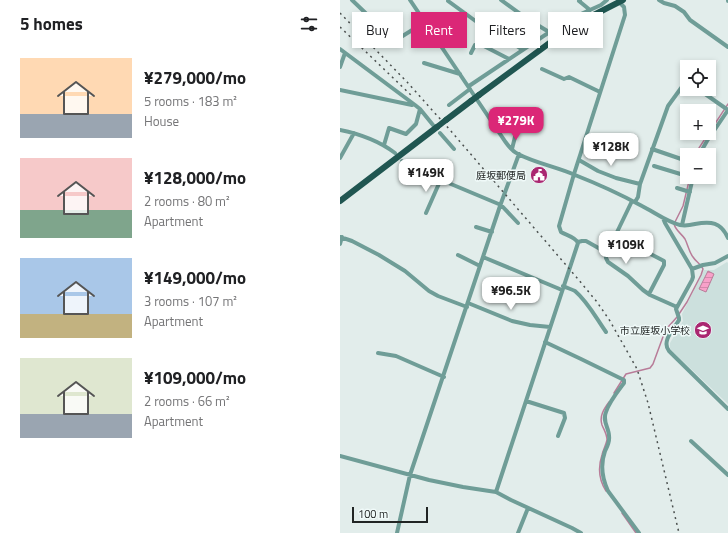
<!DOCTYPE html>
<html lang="en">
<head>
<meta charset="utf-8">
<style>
	:root { --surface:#fff; --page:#f6f6f6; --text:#202124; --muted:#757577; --accent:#db2777 }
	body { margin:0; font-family:"Titillium Web","Noto Sans JP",sans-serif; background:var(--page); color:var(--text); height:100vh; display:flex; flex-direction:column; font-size:15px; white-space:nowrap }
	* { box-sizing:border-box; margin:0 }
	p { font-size:13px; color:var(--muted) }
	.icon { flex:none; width:22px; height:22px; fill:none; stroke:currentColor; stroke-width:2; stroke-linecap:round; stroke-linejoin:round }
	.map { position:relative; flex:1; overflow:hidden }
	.details { display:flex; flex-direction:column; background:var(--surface); width:340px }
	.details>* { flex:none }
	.top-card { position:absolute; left:12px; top:12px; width:316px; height:36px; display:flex; gap:8px }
	.buttons { position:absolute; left:340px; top:60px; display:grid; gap:8px }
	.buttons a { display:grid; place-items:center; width:36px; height:36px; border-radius:0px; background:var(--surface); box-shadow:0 2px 6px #0003; font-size:20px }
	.scale { position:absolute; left:12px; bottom:10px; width:76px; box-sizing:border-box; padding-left:4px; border:2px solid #212524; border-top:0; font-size:11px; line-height:14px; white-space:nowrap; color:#212524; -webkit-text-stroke:3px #f0faf9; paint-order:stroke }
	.price { position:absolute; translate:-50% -34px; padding:0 9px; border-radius:8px; background:#fff; color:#222; font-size:13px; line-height:26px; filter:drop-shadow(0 1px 2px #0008) }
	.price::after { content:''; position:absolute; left:50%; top:24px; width:12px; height:9px; margin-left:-6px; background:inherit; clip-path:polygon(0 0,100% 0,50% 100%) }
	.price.current { background:var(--accent); color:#fff }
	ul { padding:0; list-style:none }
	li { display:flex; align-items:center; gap:12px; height:100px; padding:0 20px }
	li span { display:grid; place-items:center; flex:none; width:112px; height:80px; border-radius:0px; color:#555 }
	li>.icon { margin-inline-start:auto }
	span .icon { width:48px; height:48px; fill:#fffc; stroke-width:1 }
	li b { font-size:17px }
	h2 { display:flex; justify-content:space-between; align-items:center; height:48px; padding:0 20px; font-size:17px }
	.chip { padding:0 14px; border-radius:0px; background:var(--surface); box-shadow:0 2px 6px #0003; font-size:14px; line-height:36px }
	.chip.current { background:var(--accent); color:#fff }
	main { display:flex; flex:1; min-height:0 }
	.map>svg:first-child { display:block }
</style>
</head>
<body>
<main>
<section class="details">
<h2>5 homes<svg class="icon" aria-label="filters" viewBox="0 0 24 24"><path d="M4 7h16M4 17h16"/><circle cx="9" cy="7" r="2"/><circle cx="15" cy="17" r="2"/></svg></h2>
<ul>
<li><span style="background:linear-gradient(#ffd9b3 70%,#9aa5b1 0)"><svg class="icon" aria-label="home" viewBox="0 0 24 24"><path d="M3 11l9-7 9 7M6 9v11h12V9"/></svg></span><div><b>¥279,000/mo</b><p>5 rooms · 183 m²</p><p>House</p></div></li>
<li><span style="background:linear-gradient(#f6c9c9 65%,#7fa58c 0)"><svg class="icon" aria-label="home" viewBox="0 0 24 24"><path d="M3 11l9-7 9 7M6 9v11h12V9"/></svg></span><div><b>¥128,000/mo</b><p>2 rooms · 80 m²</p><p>Apartment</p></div></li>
<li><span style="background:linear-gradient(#a9c7e8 70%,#c2b280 0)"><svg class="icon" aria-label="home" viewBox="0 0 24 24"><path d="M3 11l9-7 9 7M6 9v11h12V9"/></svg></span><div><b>¥149,000/mo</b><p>3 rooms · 107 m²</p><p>Apartment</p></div></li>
<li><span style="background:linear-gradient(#dfe7d0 70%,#9aa5b1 0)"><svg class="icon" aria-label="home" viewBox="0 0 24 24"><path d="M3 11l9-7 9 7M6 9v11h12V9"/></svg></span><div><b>¥109,000/mo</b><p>2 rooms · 66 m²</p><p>Apartment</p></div></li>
</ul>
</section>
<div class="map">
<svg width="388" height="533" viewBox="0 0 388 533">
	<defs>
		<pattern id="water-rules" width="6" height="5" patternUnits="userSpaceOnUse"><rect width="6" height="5" fill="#f8a1c9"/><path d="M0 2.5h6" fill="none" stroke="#d48aac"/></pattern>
	</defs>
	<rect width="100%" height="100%" fill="#e2edeb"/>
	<path fill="#cce0dd" d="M387 262 388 263V404L331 350 330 348V343L343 321 342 314 364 270H374Z"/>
	<path fill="url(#water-rules)" stroke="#b87c98" d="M368 271 374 274 366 292 359 289Z"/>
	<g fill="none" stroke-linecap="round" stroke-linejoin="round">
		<path stroke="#b87c98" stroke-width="1.5" d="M356 155 359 148 388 104
			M339 314 347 302 361 275 363 269C361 264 356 262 353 257 349 252 348 245 345 239 341 233 336 231 334 224L343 206 350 177
			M274 393 286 374 310 368 313 364 324 334 329 326 337 317
			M266 491C259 480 258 467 262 455 263 450 266 445 267 440 267 434 264 430 262 425 259 416 264 409 269 402
			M282 513 296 533"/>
		<path stroke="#6f9d97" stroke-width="4" d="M12 0 37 24 48 40 53 42 85 22
			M70 0 156 128C162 136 168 149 178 154 195 163 217 167 235 175 258 184 280 194 302 206 314 212 327 222 340 225 345 226 351 225 355 224 371 221 381 222 388 238
			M161 0 186 18 209 32
			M240 0 239 1 250 10
			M319 0 324 3 335 6 344 12 350 20 388 47
			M388 0V1
			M108 1 141 25 174 44 183 50
			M0 49 75 105 80 109 93 125
			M131 53 135 45 140 44 169 59
			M84 63 120 74
			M0 67 5 53
			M202 69 224 79 229 77 260 92
			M129 86 220 25 232 18 261 5 267 0
			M358 89 388 110
			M0 90 72 105
			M109 105 130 89
			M0 130C20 134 39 141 55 153
			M100 133 114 149
			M44 145 49 128 66 134 76 124 80 109
			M172 149 177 129 180 125
			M312 149 347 161
			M359 155 367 141 388 110
			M0 158 14 133
			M239 160 258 171 276 178 300 184
			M62 161 68 166 161 205 178 223
			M314 166 347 176
			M337 188 350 192
			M295 202 298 197 300 184 328 106 344 84 347 82
			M86 213 101 179
			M323 218 325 223 352 269 353 277 352 280 336 309 339 318V320C334 329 321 341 329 351L388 409
			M342 225 353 177
			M136 227 152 232
			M276 236 324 261V265L309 294
			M0 237 12 241 39 255 65 271 89 291 98 296 127 307
			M238 242 242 241H246L262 250 265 252 266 258 268 262 288 276 303 290 310 295 337 307
			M0 244 2 237
			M118 255 140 266
			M266 255 292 201
			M143 257 222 290
			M352 269 363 265 375 263 388 256
			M223 286C227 288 231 289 235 291 248 302 256 318 266 332
			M128 303 172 321 190 325 210 327
			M205 342 241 359 284 380V383C278 391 269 402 266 412 262 421 269 428 269 436 270 442 267 447 265 451 260 465 262 478 268 491L299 533
			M38 353 56 356 104 377
			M186 401 224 413 225 418 218 436
			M351 441 388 475
			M0 456 89 480 123 487 156 492 171 500 232 528 241 533
			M156 492 238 243C236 237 226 235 221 232L219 226 234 174 285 15 284 7 279 2
			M57 533 70 475 160 206 179 154
			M178 533 188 508"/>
		<path stroke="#205651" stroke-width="6" d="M139 95 219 36 238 23 283 0
			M106 120 131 101
			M0 201 97 127"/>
		<path stroke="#4b504f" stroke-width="1.5" stroke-dasharray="2 4" stroke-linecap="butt" d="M0 13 67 82 110 130 238 279 257 302 270 321 297 369 308 403 339 533
			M0 27 73 97"/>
		<path stroke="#205651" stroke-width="6" d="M131 101 139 95
			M97 127 106 120"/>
	</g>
	<defs>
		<symbol id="civic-disc" viewBox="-11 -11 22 22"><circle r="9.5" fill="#aa2771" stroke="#f0faf9"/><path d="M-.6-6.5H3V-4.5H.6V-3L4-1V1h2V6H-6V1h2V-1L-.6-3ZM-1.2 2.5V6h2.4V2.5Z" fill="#fff"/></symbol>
		<symbol id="school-disc" viewBox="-11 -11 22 22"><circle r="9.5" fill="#aa2771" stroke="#f0faf9"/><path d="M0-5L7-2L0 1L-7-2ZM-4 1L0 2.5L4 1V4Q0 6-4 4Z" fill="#fff"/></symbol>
	</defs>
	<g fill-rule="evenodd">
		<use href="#civic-disc" x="189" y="165" width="20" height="20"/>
		<use href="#school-disc" x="353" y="320" width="20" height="20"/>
	</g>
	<g text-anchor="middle" stroke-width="3" stroke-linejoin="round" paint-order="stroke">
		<g font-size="10" fill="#212524" stroke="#f0faf9" text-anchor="end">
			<text x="186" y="179">庭坂郵便局</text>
			<text x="350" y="334">市立庭坂小学校</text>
		</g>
	</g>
</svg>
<div class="buttons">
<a><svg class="icon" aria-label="locate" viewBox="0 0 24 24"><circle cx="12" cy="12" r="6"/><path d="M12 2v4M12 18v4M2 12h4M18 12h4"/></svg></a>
<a>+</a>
<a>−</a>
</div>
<div class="scale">100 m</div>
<b class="price current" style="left:176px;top:141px">¥279K</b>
<b class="price" style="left:271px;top:167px">¥128K</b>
<b class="price" style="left:86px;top:193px">¥149K</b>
<b class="price" style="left:286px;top:265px">¥109K</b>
<b class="price" style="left:171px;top:311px">¥96.5K</b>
<div class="top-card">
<a class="chip">Buy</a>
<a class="chip current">Rent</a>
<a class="chip">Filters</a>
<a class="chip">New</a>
</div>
</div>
</main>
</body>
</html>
